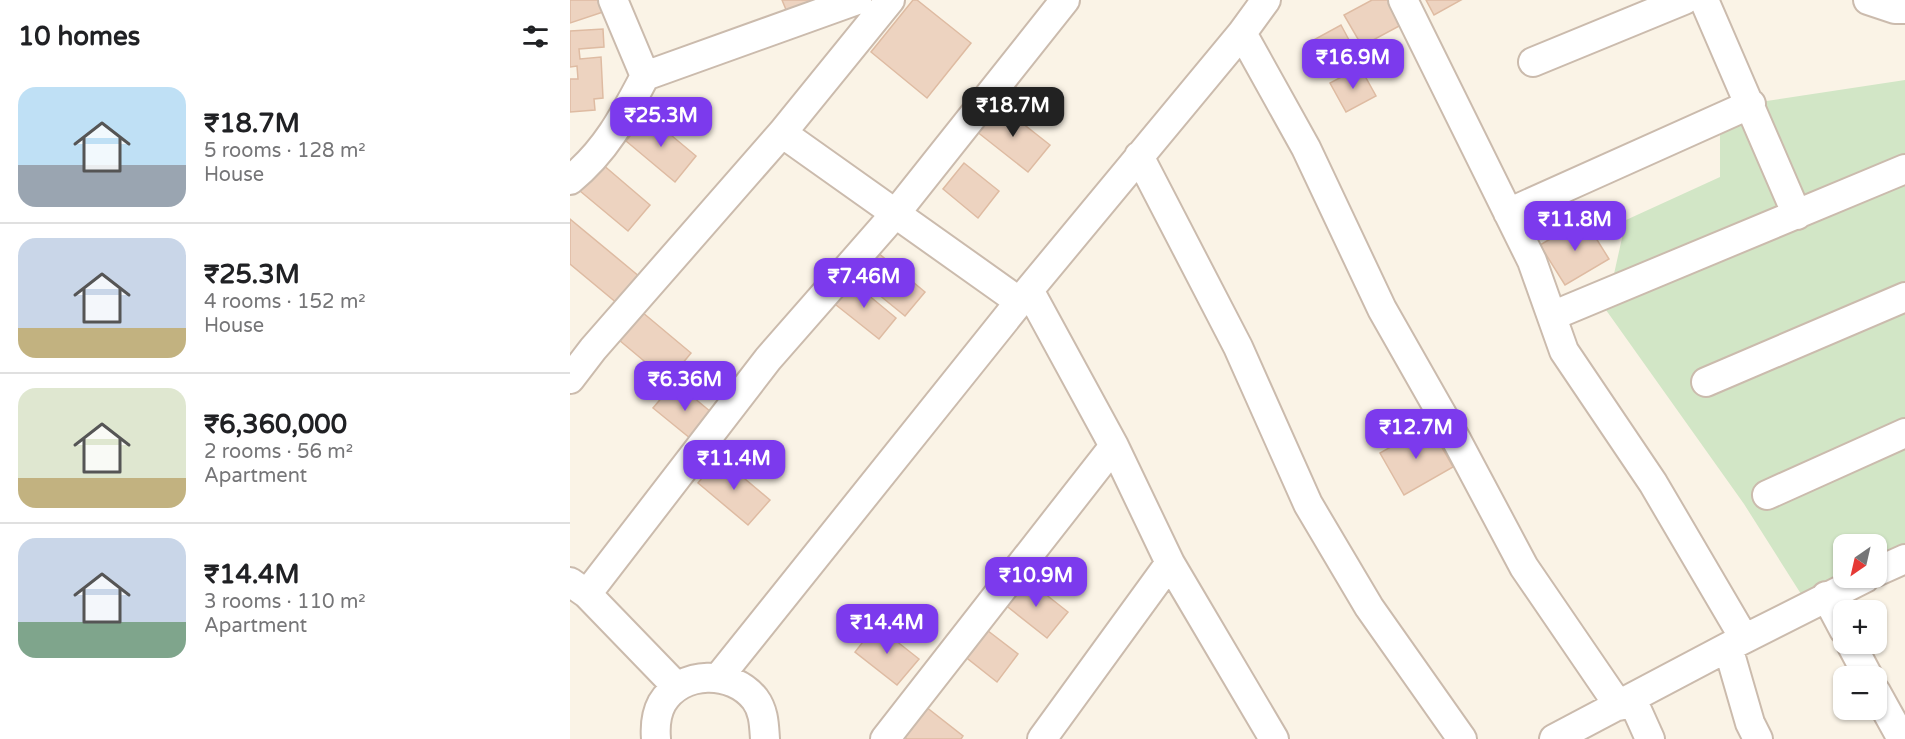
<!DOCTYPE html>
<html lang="en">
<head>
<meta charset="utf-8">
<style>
	:root { --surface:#fff; --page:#f2f2f2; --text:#202124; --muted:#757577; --line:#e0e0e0; --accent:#7c3aed }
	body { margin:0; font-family:"Varela Round",sans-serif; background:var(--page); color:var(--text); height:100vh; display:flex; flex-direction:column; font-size:22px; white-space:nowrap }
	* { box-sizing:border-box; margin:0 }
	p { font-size:20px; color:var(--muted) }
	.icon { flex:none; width:33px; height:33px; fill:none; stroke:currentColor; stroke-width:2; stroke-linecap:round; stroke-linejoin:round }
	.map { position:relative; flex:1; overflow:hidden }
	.side { display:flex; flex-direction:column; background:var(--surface); width:570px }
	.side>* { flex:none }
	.needle { width:39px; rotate:214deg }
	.controls { position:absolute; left:1263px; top:534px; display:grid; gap:12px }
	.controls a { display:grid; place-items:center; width:54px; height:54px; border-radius:12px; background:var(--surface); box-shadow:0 2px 4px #0004; font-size:30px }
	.price { position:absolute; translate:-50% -51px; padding:0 14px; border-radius:12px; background:var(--accent); color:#fff; font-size:20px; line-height:39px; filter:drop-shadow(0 2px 3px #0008) }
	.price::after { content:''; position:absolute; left:50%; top:36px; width:18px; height:14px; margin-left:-9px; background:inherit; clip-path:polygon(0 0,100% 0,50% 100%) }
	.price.selected { background:#222; color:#fff }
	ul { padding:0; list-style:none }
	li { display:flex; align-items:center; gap:18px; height:150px; padding:0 18px }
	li+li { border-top:2px solid var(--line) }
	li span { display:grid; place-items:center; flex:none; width:168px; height:120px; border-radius:18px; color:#555 }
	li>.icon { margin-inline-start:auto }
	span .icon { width:72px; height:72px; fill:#fffc; stroke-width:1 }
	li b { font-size:26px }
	h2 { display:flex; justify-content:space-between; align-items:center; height:72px; padding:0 18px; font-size:26px }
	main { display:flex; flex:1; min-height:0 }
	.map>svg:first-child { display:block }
</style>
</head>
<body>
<main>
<section class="side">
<h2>10 homes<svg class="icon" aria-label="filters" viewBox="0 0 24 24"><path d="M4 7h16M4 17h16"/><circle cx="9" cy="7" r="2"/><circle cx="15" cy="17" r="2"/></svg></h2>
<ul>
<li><span style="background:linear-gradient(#bfe0f5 65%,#9aa5b1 0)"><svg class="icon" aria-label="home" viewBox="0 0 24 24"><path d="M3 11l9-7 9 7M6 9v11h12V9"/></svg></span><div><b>₹18.7M</b><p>5 rooms · 128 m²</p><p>House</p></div></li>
<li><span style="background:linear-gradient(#c9d6e8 75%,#c2b280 0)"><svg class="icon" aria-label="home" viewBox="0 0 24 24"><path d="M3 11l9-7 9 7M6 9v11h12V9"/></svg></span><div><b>₹25.3M</b><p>4 rooms · 152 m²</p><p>House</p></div></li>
<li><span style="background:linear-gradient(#dfe7d0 75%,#c2b280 0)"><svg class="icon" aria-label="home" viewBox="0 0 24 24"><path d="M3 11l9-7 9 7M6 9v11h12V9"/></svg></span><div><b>₹6,360,000</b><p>2 rooms · 56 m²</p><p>Apartment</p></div></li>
<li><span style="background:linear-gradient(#c9d6e8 70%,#7fa58c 0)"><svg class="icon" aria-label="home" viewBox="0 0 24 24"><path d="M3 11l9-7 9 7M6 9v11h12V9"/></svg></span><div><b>₹14.4M</b><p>3 rooms · 110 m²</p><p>Apartment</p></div></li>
</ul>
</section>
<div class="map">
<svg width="1335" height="739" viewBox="0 0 1335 739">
	<rect width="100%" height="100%" fill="#faf3e6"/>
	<path fill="#d2e6c6" d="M1335 80V557L1307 571 1306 544H1274V578L1238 605 1174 504 1036 310 1056 220 1150 177V108Z"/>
	<path fill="#edd3c0" stroke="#debba2" stroke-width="1.5" d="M0 0H29L33 12 0 23Z
		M212 0H246L217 12Z
		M343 0H347L401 43 357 98 301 52Z
		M802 0H819L833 24 792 46 774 15Z
		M856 0H891L864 15Z
		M771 25 788 57 754 74 738 43Z
		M33 29 34 47 9 49 10 59 31 57 33 98 24 99 25 110 0 112V79H8L7 66 0 67V31Z
		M790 67 806 96 776 112 760 83Z
		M428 104 480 145 458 172 406 131Z
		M77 115 126 156 105 182 56 141Z
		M394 163 429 191 408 218 373 189Z
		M32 164 80 205 58 231 10 191Z
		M0 219 70 277 48 304 0 264Z
		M1014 219 1039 259 995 285 970 245Z
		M307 252 355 292 335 316 287 277Z
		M279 279 326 318 309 339 261 301Z
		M66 307 121 353 98 381 43 335Z
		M105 382 147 417 126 443 83 408Z
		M859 425 883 467 834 495 810 453Z
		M149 457 200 500 178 525 128 483Z
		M455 578 498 612 477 638 434 604Z
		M409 624 448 654 427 682 388 651Z
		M306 625 349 659 327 685 285 652Z
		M351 703 393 736 391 739H337L328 732Z"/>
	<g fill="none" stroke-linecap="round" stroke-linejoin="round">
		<defs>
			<path id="street" d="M43 0 75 76
				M833 0 962 261 994 351 1083 483 1174 638
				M1134 0 1227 215
				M1298 0 1325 9H1335
				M672 33 736 148 812 309 887 441 954 567 1049 706
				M963 62 1114 0
				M212 133 450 302
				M569 156 668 347 738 504 799 607 892 739
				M0 180C36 151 54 116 75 76L287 0
				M938 213 1181 104
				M459 290 544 446 600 563 704 739
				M982 316 1335 169
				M0 379 23 349 212 133 320 0
				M1136 382 1335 297
				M1197 495 1335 433
				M1306 572 1335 559
				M0 582 17 594 107 687
				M17 594 198 359 325 214 495 0
				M1256 596 1274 630
				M1281 644 1298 676
				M1158 647 1180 723 1188 739
				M149 677 459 290 672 33 696 0
				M1306 692 1332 739
				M1062 699 1080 739
				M86 739C85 727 86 714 92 703 112 670 162 670 185 699 194 711 194 725 195 739
				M315 739 544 446
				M472 739 600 563
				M984 739 1158 647 1295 578"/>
		</defs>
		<use href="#street" stroke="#cbbbad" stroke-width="32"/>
		<use href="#street" stroke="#fff" stroke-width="28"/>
	</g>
</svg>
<div class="controls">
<a><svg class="needle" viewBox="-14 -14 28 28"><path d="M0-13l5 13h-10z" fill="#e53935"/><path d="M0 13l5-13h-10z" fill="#757577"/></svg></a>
<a>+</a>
<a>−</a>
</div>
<b class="price" style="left:783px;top:90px">₹16.9M</b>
<b class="price selected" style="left:443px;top:138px">₹18.7M</b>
<b class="price" style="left:91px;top:148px">₹25.3M</b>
<b class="price" style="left:1005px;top:252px">₹11.8M</b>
<b class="price" style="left:294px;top:309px">₹7.46M</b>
<b class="price" style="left:115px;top:412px">₹6.36M</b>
<b class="price" style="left:846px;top:460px">₹12.7M</b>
<b class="price" style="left:164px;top:491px">₹11.4M</b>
<b class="price" style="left:466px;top:608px">₹10.9M</b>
<b class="price" style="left:317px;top:655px">₹14.4M</b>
</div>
</main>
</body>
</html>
